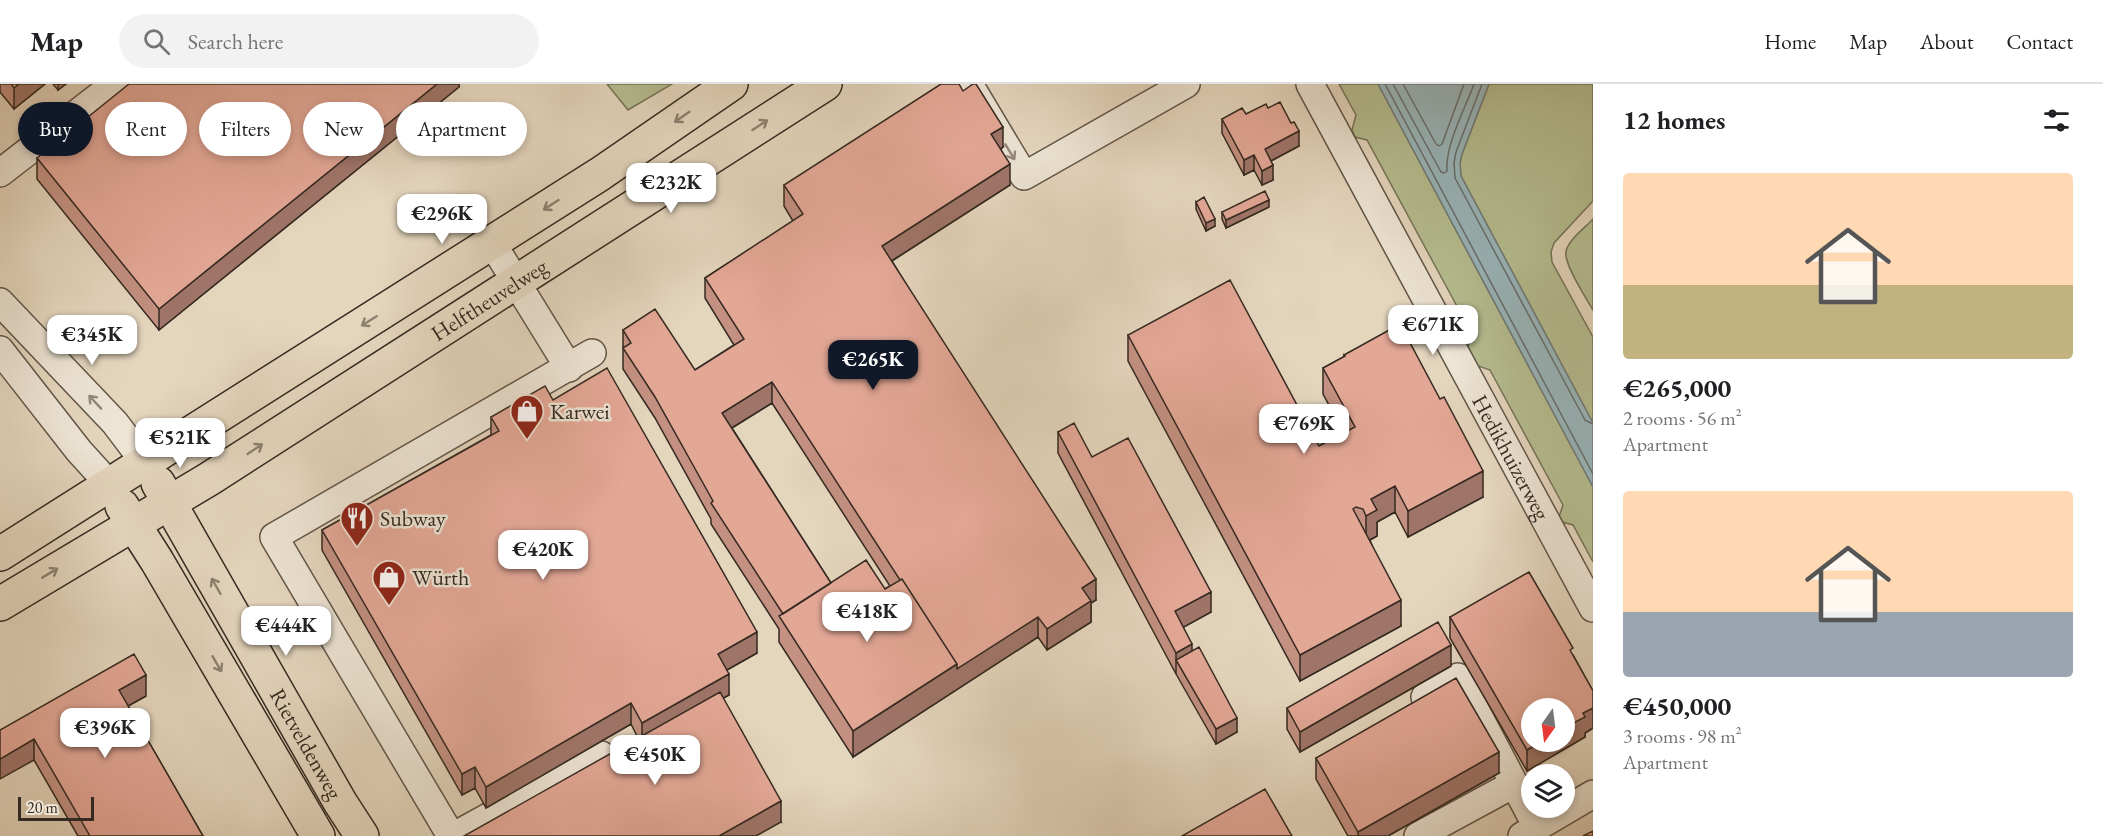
<!DOCTYPE html>
<html lang="en">
<head>
<meta charset="utf-8">
<style>
	:root { --surface:#fff; --page:#f2f2f2; --text:#202124; --muted:#757577; --line:#e0e0e0; --accent:#111827 }
	body { margin:0; font-family:"EB Garamond",serif; background:var(--page); color:var(--text); height:100vh; display:flex; flex-direction:column; font-size:22px; white-space:nowrap }
	* { box-sizing:border-box; margin:0 }
	p { font-size:20px; color:var(--muted) }
	.icon { flex:none; width:33px; height:33px; fill:none; stroke:currentColor; stroke-width:2; stroke-linecap:round; stroke-linejoin:round }
	.map { position:relative; flex:1; overflow:hidden }
	.panel { display:flex; flex-direction:column; background:var(--surface); width:510px }
	.panel>* { flex:none }
	.hud { position:absolute; left:18px; top:18px; width:570px; height:54px; display:flex; gap:12px }
	.needle { width:39px; rotate:194deg }
	.controls { position:absolute; left:1521px; top:614px; display:grid; gap:12px }
	.controls a { display:grid; place-items:center; width:54px; height:54px; border-radius:50%; background:var(--surface); box-shadow:0 3px 9px #0003; font-size:30px }
	.scale { position:absolute; left:18px; bottom:15px; width:76px; box-sizing:border-box; padding-left:6px; border:3px solid #352a21; border-top:0; font-size:16px; line-height:21px; white-space:nowrap; color:#352a21; -webkit-text-stroke:4px #ede4d4; paint-order:stroke }
	.price { position:absolute; translate:-50% -51px; padding:0 14px; border-radius:12px; background:#fff; color:#222; font-size:20px; line-height:39px; filter:drop-shadow(0 2px 3px #0008) }
	.price::after { content:''; position:absolute; left:50%; top:36px; width:18px; height:14px; margin-left:-9px; background:inherit; clip-path:polygon(0 0,100% 0,50% 100%) }
	.price.selected { background:var(--accent); color:#fff }
	ul { padding:0; list-style:none }
	li { display:grid; align-content:center; gap:12px; height:318px; padding:0 30px }
	li span { display:grid; place-items:center; height:186px; border-radius:6px; color:#555 }
	li>.icon { margin-inline-start:auto }
	span .icon { width:108px; height:108px; fill:#fffc; stroke-width:1 }
	li b { font-size:26px }
	h2 { display:flex; justify-content:space-between; align-items:center; height:72px; padding:0 30px; font-size:26px }
	.chip { padding:0 21px; border-radius:27px; background:var(--surface); box-shadow:0 3px 9px #0003; font-size:21px; line-height:54px }
	.chip.selected { background:var(--accent); color:#fff }
	header { display:flex; align-items:center; gap:36px; box-sizing:border-box; height:84px; padding:0 30px; background:var(--surface); border-bottom:2px solid var(--line) }
	header strong { font-size:28px }
	nav { display:flex; gap:33px; margin-inline-start:auto; font-size:21px }
	.search { width:420px; height:54px; background:var(--page); display:flex; align-items:center; gap:15px; box-sizing:border-box; padding:0 21px; border-radius:33px; color:var(--muted); font-size:22px }
	main { display:flex; flex:1; min-height:0 }
	.map>svg:first-child { display:block }
</style>
</head>
<body>
<header>
<strong>Map</strong>
<div class="search"><svg class="icon" aria-label="search" viewBox="0 0 24 24"><circle cx="10" cy="10" r="6"/><path d="M15 15l6 6"/></svg>Search here</div>
<nav><a>Home</a><a>Map</a><a>About</a><a>Contact</a></nav>
</header>
<main>
<div class="map">
<svg width="1593" height="752" viewBox="0 0 1593 752">
	<rect width="100%" height="100%" fill="#e4d5bd"/>
	<filter id="stains"><feTurbulence type="fractalNoise" baseFrequency=".00333" numOctaves="4"/><feColorMatrix values="0 0 0 0 .2 0 0 0 0 .09 0 0 0 0 .02 0 0 0 .5 -.17"/></filter>
	<radialGradient id="worn" r=".72"><stop offset=".6" stop-color="#630" stop-opacity="0"/><stop offset="1" stop-color="#630" stop-opacity=".3"/></radialGradient>
	<path fill="#b5bd90" stroke="#757458" stroke-width="1.5" d="M607 0H672L628 26Z
		M1339 0H1378L1593 403V478L1573 441 1562 438 1559 433 1563 421 1490 286 1478 282 1468 263 1472 250 1367 56 1355 53 1352 46 1356 31Z
		M1489 0H1593V117L1554 159 1551 168 1552 178 1593 253V339L1461 92 1460 79 1462 70Z
		M1593 135V226C1586 214 1563 179 1566 167 1569 155 1585 144 1593 135Z"/>
	<path fill="#99b6bb" stroke="#717e7d" stroke-width="1.5" d="M1378 0H1489L1462 70 1460 79 1461 92 1593 339V403Z"/>
	<g fill="none" stroke-linecap="round" stroke-linejoin="round">
		<path stroke="#67706e" stroke-width="1.5" d="M1385 0 1593 390
			M1393 0 1441 88 1444 89 1447 87C1445 61 1465 25 1474 0
			M1403 0 1436 60 1439 62 1442 60 1464 0
			M1482 0 1456 68 1454 79 1455 94 1585 336 1593 340"/>
		<defs>
			<g id="minor">
				<path d="M969 0 1024 92 1186 0"/>
				<path id="s1" d="M1310 0 1593 524"/>
				<path d="M0 89 115 0"/>
				<path d="M492 159 569 284"/>
				<path d="M0 218 115 339 146 380"/>
				<path d="M0 266 79 367 109 400"/>
				<path d="M1425 613 1458 593 1537 743"/>
				<path d="M451 752 274 453 592 269"/>
				<path d="M454 752 601 671"/>
				<path d="M1418 752 1514 700"/>
				<path d="M1522 752 1593 710"/>
			</g>
			<g id="major">
				<path id="s2" d="M158 399 340 718 362 752"/>
				<path d="M122 422 157 477 318 752"/>
				<path d="M0 470 600 90 731 0"/>
				<path id="s3" d="M0 520 209 395 825 0"/>
			</g>
		</defs>
		<use href="#minor" stroke="#615548" stroke-width="30"/>
		<use href="#major" stroke="#352a21" stroke-width="36"/>
		<use href="#minor" stroke="#ede4d4" stroke-width="27"/>
		<use href="#major" stroke="#e4d5bd" stroke-width="33"/>
	</g>
	<path fill="#c39081" stroke="#352a21" stroke-width="1.5" fill-rule="evenodd" d="M0 0H45L14 25 0 8Z
		M53 0H66L58 6Z
		M459 0V3L159 246 37 95V74Z
		M1268 24 1299 62 1271 77 1273 96 1262 101 1254 86 1244 91 1222 49V35L1246 30Z
		M1003 63 1001 65 1010 101 892 177 1096 516 1091 519V538L1047 566 1038 553 853 673 779 558V545L711 440V435L655 334 623 285V246L695 286 734 261 705 214V194L793 137 784 122V101ZM772 319 890 502 885 505 831 499 732 344Z
		M1196 118 1215 142 1206 147 1196 125Z
		M1269 123 1226 144 1222 135V128Z
		M1128 251 1319 362 1344 349 1323 310V284L1344 273V271L1483 413 1408 453 1395 428 1377 438V452L1370 456 1401 542 1300 597 1128 277Z
		M553 316 757 569 727 586 729 611 723 614 781 738 638 654 631 640 486 724 475 704 462 711 322 466V446L491 351V333Z
		M1058 348 1092 373 1211 528 1183 543 1192 567 1237 648 1216 660 1176 590 1058 369Z
		M1450 533 1573 571 1593 607V644L1585 649V653L1527 687 1450 554Z
		M1451 582 1300 668 1287 645V624Z
		M146 612 128 622 203 752H78L34 676 0 646Z
		M1316 674 1499 689 1388 752H1348L1316 695Z"/>
	<path fill="#9f7569" stroke="#352a21" stroke-width="1.5" d="M19 0H45L14 25V4Z
		M58 0H66L58 6Z
		M437 0H459V3L159 246V225Z
		M1003 43V63L991 71V50Z
		M1299 47V62L1265 80V65Z
		M1254 71V86L1244 91V76Z
		M1010 80V101L882 183V162Z
		M1273 81V96L1262 101V87Z
		M1269 116V123L1226 144V136Z
		M1215 135V142L1206 147V139Z
		M772 298V319L722 350V329Z
		M1483 387V413L1408 453V427Z
		M1395 402V428L1377 438V452L1366 458V432L1371 415Z
		M1096 495V516L1091 519V538L1047 566V545L1082 504Z
		M1211 508V528L1175 548V527Z
		M1401 516V542L1300 597V571Z
		M1038 533V553L853 673V647L957 580Z
		M757 548V569L718 591V570Z
		M1192 560V581L1176 576V590V569Z
		M1451 561V582L1300 668V648Z
		M729 590V611L642 660V639Z
		M146 591V612L119 627V606Z
		M631 619V640L486 724V703Z
		M1593 624V644L1585 649V653L1527 687V666L1542 657H1564V644L1583 629Z
		M1237 634V648L1216 660V645Z
		M34 655V676L0 695V675Z
		M1499 668V689L1388 752H1358V748Z
		M475 683V704L462 711V690Z
		M781 717V738L756 752H719Z"/>
	<path fill="#e3a796" stroke="#352a21" stroke-width="1.5" d="M11 0H19L14 4Z
		M129 0H437L159 225 37 74Z
		M941 0H959L963 7 973 0H976L1003 43 991 50 1010 80 882 162 1096 495 1082 504 1091 517 1047 545 1038 533 957 585V580L902 495 900 496 772 298 722 329 831 499 783 530 711 419 713 417 655 313 623 264 631 259 623 246 655 225 695 286 744 255 705 194 803 130 784 101Z
		M1280 18 1291 39 1294 38 1299 47 1265 65 1273 81 1262 87 1254 71 1244 76 1222 35 1242 24 1246 30 1266 20 1268 24Z
		M1265 107 1269 116 1226 136 1222 128Z
		M1204 113 1215 135 1206 139 1196 118Z
		M1230 196 1319 362 1355 343 1323 284 1345 272 1344 271 1400 240 1440 315 1444 313 1483 387 1408 427 1395 402 1371 415 1377 426 1366 432 1363 425 1356 423 1353 425 1401 516 1300 571 1128 251Z
		M607 284 757 548 718 570 729 590 642 639 631 619 486 703 475 683 462 690 322 446 499 347 491 333 545 302 553 316Z
		M1074 339 1092 373 1128 354 1211 508 1175 527 1192 560 1176 569 1058 348Z
		M866 476 885 505 902 495 957 580 853 647 779 532Z
		M1529 488 1573 564 1570 566 1593 607V624L1583 629 1585 633 1564 644V624H1532V657H1542L1527 666 1450 533Z
		M1438 538 1451 561 1300 648 1287 624Z
		M1199 563 1237 634 1216 645 1176 576Z
		M134 570 146 591 119 606 203 752H90L34 655 0 675V646Z
		M1456 594 1499 668 1358 748 1316 674Z
		M720 608 781 717 719 752H464Z
		M1265 705 1292 752H1182Z
		M1593 747V752H1583Z"/>
	<defs><path id="oneway-shaft" d="M-6 0H5M1.5-3L5.5 0L1.5 3" fill="none" stroke-width="1.6" stroke-linecap="round" stroke-linejoin="round" transform="scale(1.5)"/></defs>
	<g stroke="#8c806f">
		<use href="#oneway-shaft" transform="translate(682 33) rotate(145)"/>
		<use href="#oneway-shaft" transform="translate(760 41) rotate(-33)"/>
		<use href="#oneway-shaft" transform="translate(551 121) rotate(147)"/>
		<use href="#oneway-shaft" transform="translate(369 237) rotate(148)"/>
		<use href="#oneway-shaft" transform="translate(255 365) rotate(-33)"/>
		<use href="#oneway-shaft" transform="translate(50 489) rotate(-31)"/>
		<use href="#oneway-shaft" transform="translate(216 502) rotate(-120)"/>
		<use href="#oneway-shaft" transform="translate(217 580) rotate(60)"/>
	</g>
	<g stroke="#91877a">
		<use href="#oneway-shaft" transform="translate(1010 68) rotate(59)"/>
		<use href="#oneway-shaft" transform="translate(95 318) rotate(-133)"/>
	</g>
	<defs>
		<symbol id="shop-pin" viewBox="-11 -11 22 30"><path d="M0 17L-7.5 6A9.5 9.5 0 1 1 7.5 6Z" fill="#8f2418" stroke="#ede4d4"/><path d="M-5-2.5h2.3a2.7 3.5 0 0 1 5.4 0H5L5.5 6h-11ZM-1.5-2.5h3a1.5 2.3 0 0 0-3 0Z" fill="#fff"/></symbol>
		<symbol id="restaurant-pin" viewBox="-11 -11 22 30"><path d="M0 17L-7.5 6A9.5 9.5 0 1 1 7.5 6Z" fill="#8f2418" stroke="#ede4d4"/><path d="M-5-6h1v4h1v-4h1v4h1v-4h1v5L-1.5 .5V6h-2V.5L-5-1ZM5-6V6H3V1.5H1.5Q1.5-4 5-6Z" fill="#fff"/></symbol>
	</defs>
	<g fill-rule="evenodd">
		<use href="#shop-pin" x="508" y="308" width="38" height="52"/>
		<use href="#restaurant-pin" x="338" y="415" width="38" height="52"/>
		<use href="#shop-pin" x="370" y="474" width="38" height="52"/>
	</g>
	<g text-anchor="middle" stroke-width="5" stroke-linejoin="round" paint-order="stroke">
		<g font-size="22" fill="#352a21" stroke="#ede4d4">
			<text dy="8" stroke="none"><textPath href="#s3" startOffset="576">Helftheuvelweg</textPath></text>
			<text dy="8" stroke="none"><textPath href="#s1" startOffset="424">Hedikhuizerweg</textPath></text>
			<text dy="8" stroke="none"><textPath href="#s2" startOffset="300">Rietveldenweg</textPath></text>
		</g>
		<g font-size="22" fill="#352a21" stroke="#ede4d4" text-anchor="start">
			<text x="550" y="335">Karwei</text>
			<text x="380" y="442">Subway</text>
			<text x="412" y="501">Würth</text>
		</g>
	</g>
	<rect width="100%" height="100%" filter="url(#stains)"/>
	<rect width="100%" height="100%" fill="url(#worn)"/>
</svg>
<div class="controls">
<a><svg class="needle" viewBox="-14 -14 28 28"><path d="M0-13l5 13h-10z" fill="#e53935"/><path d="M0 13l5-13h-10z" fill="#757577"/></svg></a>
<a><svg class="icon" aria-label="layers" viewBox="0 0 24 24"><path d="M12 4l9 5-9 5-9-5zM3 14l9 5 9-5"/></svg></a>
</div>
<div class="scale">20 m</div>
<b class="price" style="left:671px;top:130px">€232K</b>
<b class="price" style="left:442px;top:161px">€296K</b>
<b class="price" style="left:1433px;top:272px">€671K</b>
<b class="price" style="left:92px;top:282px">€345K</b>
<b class="price selected" style="left:873px;top:307px">€265K</b>
<b class="price" style="left:1304px;top:371px">€769K</b>
<b class="price" style="left:180px;top:385px">€521K</b>
<b class="price" style="left:543px;top:497px">€420K</b>
<b class="price" style="left:867px;top:559px">€418K</b>
<b class="price" style="left:286px;top:573px">€444K</b>
<b class="price" style="left:105px;top:675px">€396K</b>
<b class="price" style="left:655px;top:702px">€450K</b>
<div class="hud">
<a class="chip selected">Buy</a>
<a class="chip">Rent</a>
<a class="chip">Filters</a>
<a class="chip">New</a>
<a class="chip">Apartment</a>
</div>
</div>
<section class="panel">
<h2>12 homes<svg class="icon" aria-label="filters" viewBox="0 0 24 24"><path d="M4 7h16M4 17h16"/><circle cx="9" cy="7" r="2"/><circle cx="15" cy="17" r="2"/></svg></h2>
<ul>
<li><span style="background:linear-gradient(#ffd9b3 60%,#c2b280 0)"><svg class="icon" aria-label="home" viewBox="0 0 24 24"><path d="M3 11l9-7 9 7M6 9v11h12V9"/></svg></span><div><b>€265,000</b><p>2 rooms · 56 m²</p><p>Apartment</p></div></li>
<li><span style="background:linear-gradient(#ffd9b3 65%,#9aa5b1 0)"><svg class="icon" aria-label="home" viewBox="0 0 24 24"><path d="M3 11l9-7 9 7M6 9v11h12V9"/></svg></span><div><b>€450,000</b><p>3 rooms · 98 m²</p><p>Apartment</p></div></li>
</ul>
</section>
</main>
</body>
</html>
